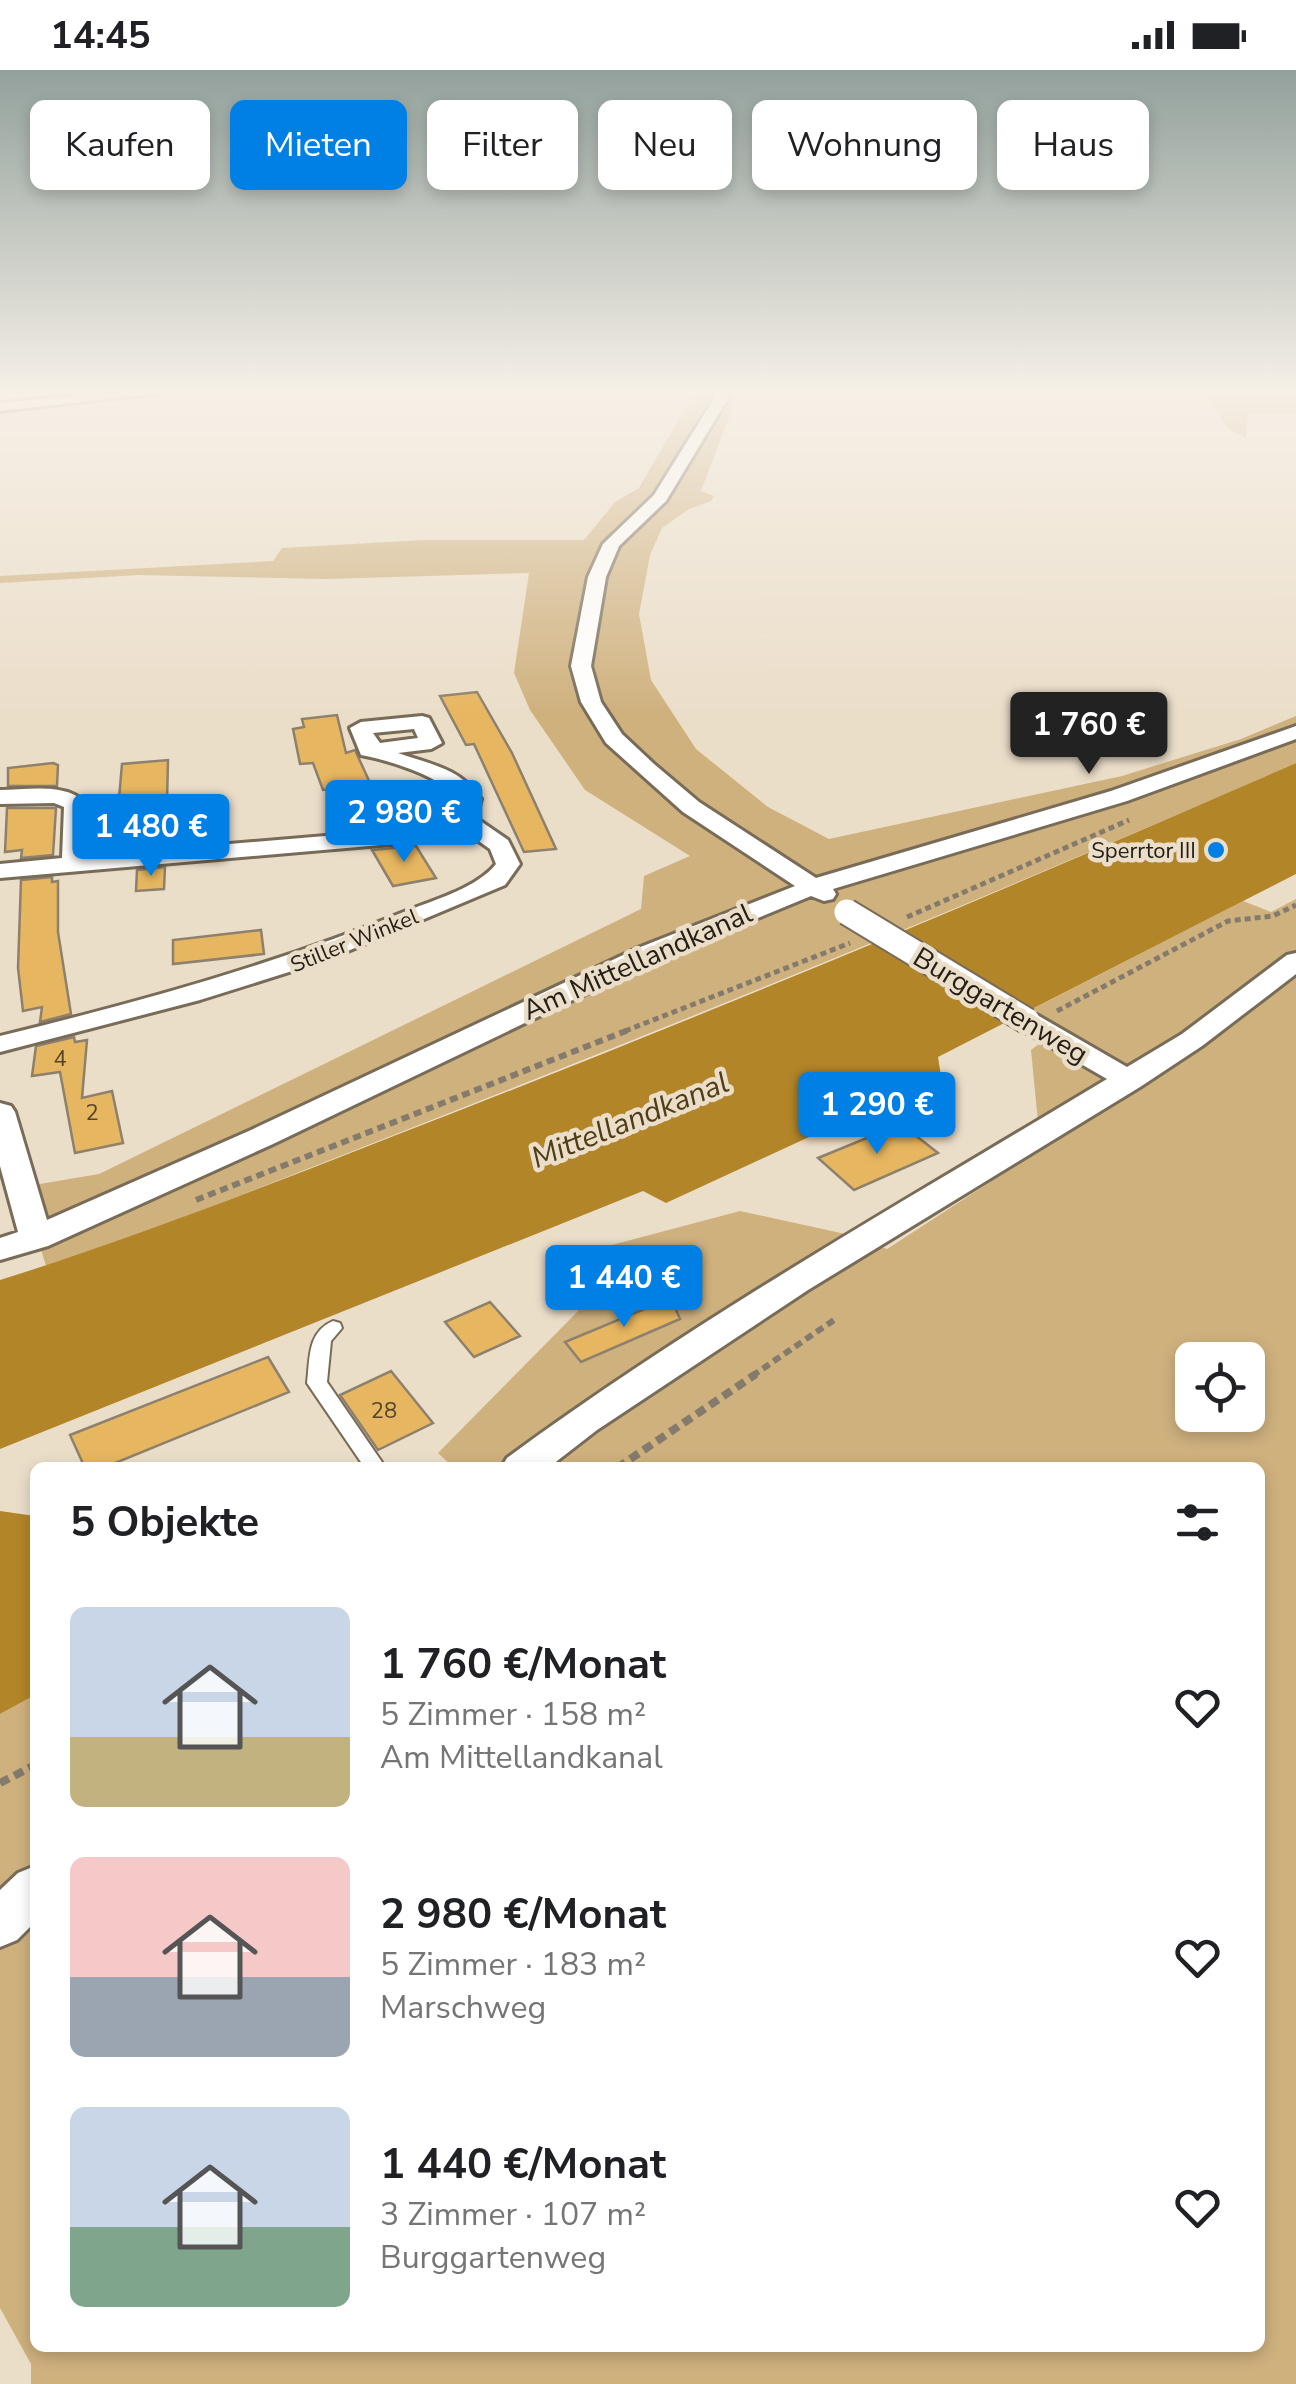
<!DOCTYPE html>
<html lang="de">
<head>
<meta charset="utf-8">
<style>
	:root { --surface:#fff; --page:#f2f2f2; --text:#202124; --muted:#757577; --accent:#007fe5 }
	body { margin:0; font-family:"Nunito Sans",sans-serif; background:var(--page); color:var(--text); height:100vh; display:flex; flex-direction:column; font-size:38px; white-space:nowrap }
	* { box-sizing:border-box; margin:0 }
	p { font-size:32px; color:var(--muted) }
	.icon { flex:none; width:55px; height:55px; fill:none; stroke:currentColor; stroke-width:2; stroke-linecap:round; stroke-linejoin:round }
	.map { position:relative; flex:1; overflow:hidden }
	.side { position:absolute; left:30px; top:1392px; width:1235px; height:890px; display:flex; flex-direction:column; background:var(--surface); border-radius:15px; box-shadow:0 5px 15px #0003 }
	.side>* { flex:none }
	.guide { position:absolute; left:30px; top:30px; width:1238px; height:90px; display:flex; gap:20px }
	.tools { position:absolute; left:1175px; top:1272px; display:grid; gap:20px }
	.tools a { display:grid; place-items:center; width:90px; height:90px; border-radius:15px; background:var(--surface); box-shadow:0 5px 15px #0003; font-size:50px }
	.price { position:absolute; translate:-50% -85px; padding:0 22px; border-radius:10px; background:var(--accent); color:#fff; font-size:32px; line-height:65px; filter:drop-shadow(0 2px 5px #0008) }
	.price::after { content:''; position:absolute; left:50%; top:60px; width:30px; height:22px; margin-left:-15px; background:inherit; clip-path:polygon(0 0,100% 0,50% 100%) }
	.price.active { background:#222; color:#fff }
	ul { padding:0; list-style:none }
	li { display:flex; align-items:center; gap:30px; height:250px; padding:0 40px }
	li span { display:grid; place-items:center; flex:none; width:280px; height:200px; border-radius:15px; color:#555 }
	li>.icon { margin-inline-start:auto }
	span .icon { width:120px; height:120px; fill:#fffc; stroke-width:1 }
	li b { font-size:42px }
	h2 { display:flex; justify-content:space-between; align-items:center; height:120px; padding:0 40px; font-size:42px }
	.tag { padding:0 35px; border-radius:15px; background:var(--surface); box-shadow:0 5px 15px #0003; font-size:35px; line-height:90px }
	.tag.active { background:var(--accent); color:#fff }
	.status { display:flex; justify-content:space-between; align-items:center; height:70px; padding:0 50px; background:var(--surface); direction:ltr }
	.status svg { height:28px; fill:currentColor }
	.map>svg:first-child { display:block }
</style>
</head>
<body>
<div class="status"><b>14:45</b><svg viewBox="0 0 49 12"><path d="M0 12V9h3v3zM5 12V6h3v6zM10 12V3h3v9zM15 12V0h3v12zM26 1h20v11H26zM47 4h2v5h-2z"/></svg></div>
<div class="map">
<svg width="1296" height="2314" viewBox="0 0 1296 2314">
	<rect width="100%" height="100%" fill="#ebdec9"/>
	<path fill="#cfb17e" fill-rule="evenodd" d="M696 319H740L701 421 714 426 711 431 689 439 662 458 650 485 639 544 651 610 696 679 768 737 829 769 1122 706 1241 669 1296 646V693C907 863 514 1019 118 1173L46 1196 22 1117 99 1104 641 839 644 806 690 786 585 720 530 640 514 603 529 503 327 509 139 505 0 513V506L273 491 282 478 424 470H584L615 432 639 418Z
		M1200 319H1296V344H1248L1246 368 1229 359Z
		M1296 829V2314H31V2294L0 2238V1871L35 1837V2278H1260V1398H454L438 1383 591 1228 559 1189 740 1141 850 1165 887 1179 1058 1068 1038 1052 1031 980 1055 962 1025 943 1243 831 1271 842ZM1192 1290H1248V1345H1192Z
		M35 1625V1799L0 1836V1644Z"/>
	<path fill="#b38529" d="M1296 693V804L938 987 941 1006 666 1133 643 1121 0 1379V1210C154 1162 303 1101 453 1043 737 932 1017 815 1296 693Z
		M0 1441 35 1446V1625L0 1644Z"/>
	<path fill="#e7b660" stroke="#8d816d" stroke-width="2.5" d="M477 622 512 683 556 779 524 782 474 674 466 675 440 626Z
		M337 645 346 683 355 680 376 726 408 723 417 748 400 750 403 756 362 759 349 717 323 720 313 693 300 694 293 659 304 657 302 649Z
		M168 690 166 776 138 778 139 772 128 773 129 762 116 763 122 694Z
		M53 693 58 695 57 716H8V698Z
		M7 738H56L53 785 21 788 22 780 5 782Z
		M416 776 436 808 393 816 372 780Z
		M165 797 164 819 136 821 137 800Z
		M52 807V812L58 811V862L71 944 40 952 42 937 23 941 18 898 21 810Z
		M261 860 264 884 173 894V870Z
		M74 967 75 972 87 970 82 1028 112 1021 123 1073 75 1083 60 1002 32 1006 36 976Z
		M901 1054 938 1083 854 1120 818 1088Z
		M671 1228 680 1249 581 1292 565 1272Z
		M490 1232 520 1266 474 1287 445 1252Z
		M268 1287 289 1322 103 1398H85L70 1365Z
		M391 1301 433 1353 378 1380 340 1325Z"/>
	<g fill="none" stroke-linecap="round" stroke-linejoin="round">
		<defs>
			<path id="service" d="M333 1251 340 1253 342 1258 331 1271 327 1312 386 1398H365L307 1313C310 1289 307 1262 333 1251Z"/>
			<path id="minor" d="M143 319H194L0 341V333Z
				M714 319H728L727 330 666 431 619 476 606 507 591 596 601 632 622 664 654 694 699 732 816 808 1111 721 1296 656V669L1127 731 833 819 836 824 833 829 824 831 811 826 656 890 273 1074 48 1176 0 1190V1168L18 1162 0 1096V1033L11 1036 15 1042 47 1150 251 1060 638 878 795 816 683 742 606 673 581 632 571 596 588 507 603 474 654 425 713 330Z
				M422 646 429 648 442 673 431 679 398 683C432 695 460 698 481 729L476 748 508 770 520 794 505 815 324 891 200 930 0 982V966C139 932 277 894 409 840 437 829 478 817 496 794L490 779 473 767 0 808V794L62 788 64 737 54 733 0 734V720C28 720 66 712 87 734L86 786 456 755 452 750 459 729C441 706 388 690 361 685L350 658 361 652ZM414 659 418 668 380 673 373 663Z
				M1296 883V904L1202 976 1140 1017 808 1220 597 1360 548 1398H501L507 1388C697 1248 905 1131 1107 1009L1017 957 1013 951 1017 945H1037L1127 997 1182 964 1287 885Z
				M35 1796V1852L17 1870 0 1877V1820L18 1803Z"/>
		</defs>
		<use href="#service" stroke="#786c59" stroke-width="4"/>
		<use href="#minor" stroke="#786c59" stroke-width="6"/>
		<path stroke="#847b6d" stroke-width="5" stroke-dasharray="6 4" stroke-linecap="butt" d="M907 847 1129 750
			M1057 941 1228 851 1273 846 1296 835
			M625 961 850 873"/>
		<path stroke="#847b6d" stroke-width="6" stroke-dasharray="8 5" stroke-linecap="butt" d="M196 1130 631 959
			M752 1306 834 1250"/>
		<path stroke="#847b6d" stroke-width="8" stroke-dasharray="10 6" stroke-linecap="butt" d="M617 1398 756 1304
			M0 1713 35 1695"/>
		<use href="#service" fill="#fff" fill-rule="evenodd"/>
		<use href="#minor" fill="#fff" fill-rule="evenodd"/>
		<defs>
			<path id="minor-bridge" d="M847 842 1027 951"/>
		</defs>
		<use href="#minor-bridge" stroke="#786c59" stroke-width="29" stroke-linecap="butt"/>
		<use href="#minor-bridge" stroke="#fff" stroke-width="25"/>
	</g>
	<linearGradient id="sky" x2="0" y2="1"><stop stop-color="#93a19c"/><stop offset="0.5" stop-color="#f6f0e7"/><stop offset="1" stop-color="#f6f0e7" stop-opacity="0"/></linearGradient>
	<rect width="1296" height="643" fill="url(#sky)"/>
	<circle fill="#007fe5" stroke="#ebdec9" stroke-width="4" cx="1216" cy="780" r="10"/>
	<g text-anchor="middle" stroke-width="9" stroke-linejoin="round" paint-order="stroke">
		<g font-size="22" fill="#231e16" stroke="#ebdec9" text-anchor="end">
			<text x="1196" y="788">Sperrtor III</text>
		</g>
		<g font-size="22" fill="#231e16" stroke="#ebdec9">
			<text transform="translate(354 870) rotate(-22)" y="8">Stiller Winkel</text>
		</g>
		<g font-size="22" fill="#544428">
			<text x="60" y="996">4</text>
			<text x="92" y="1050">2</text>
			<text x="384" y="1348">28</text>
		</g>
		<g font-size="28" fill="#231e16" stroke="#ebdec9">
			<text transform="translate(637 891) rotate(-24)" y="10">Am Mittellandkanal</text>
			<text transform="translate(1001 935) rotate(31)" y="10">Burggartenweg</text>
		</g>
		<g font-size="30" font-style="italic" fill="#503c17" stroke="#ebdec9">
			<text transform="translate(630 1050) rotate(-22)" y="10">Mittellandkanal</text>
		</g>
	</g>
</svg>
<div class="tools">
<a><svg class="icon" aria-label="locate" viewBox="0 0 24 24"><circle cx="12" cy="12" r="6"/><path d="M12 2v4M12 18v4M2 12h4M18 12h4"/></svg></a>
</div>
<b class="price active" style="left:1089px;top:707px">1 760 €</b>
<b class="price" style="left:404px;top:795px">2 980 €</b>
<b class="price" style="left:151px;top:809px">1 480 €</b>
<b class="price" style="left:877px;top:1087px">1 290 €</b>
<b class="price" style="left:624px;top:1260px">1 440 €</b>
<div class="guide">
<a class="tag">Kaufen</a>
<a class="tag active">Mieten</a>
<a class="tag">Filter</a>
<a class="tag">Neu</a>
<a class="tag">Wohnung</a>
<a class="tag">Haus</a>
</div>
<section class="side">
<h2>5 Objekte<svg class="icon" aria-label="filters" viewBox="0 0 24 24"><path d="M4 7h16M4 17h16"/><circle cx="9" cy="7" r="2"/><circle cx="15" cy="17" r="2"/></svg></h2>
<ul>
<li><span style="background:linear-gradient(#c9d6e8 65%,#c2b280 0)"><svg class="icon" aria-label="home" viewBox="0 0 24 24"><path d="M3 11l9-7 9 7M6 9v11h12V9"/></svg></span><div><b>1 760 €/Monat</b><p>5 Zimmer · 158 m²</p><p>Am Mittellandkanal</p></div><svg class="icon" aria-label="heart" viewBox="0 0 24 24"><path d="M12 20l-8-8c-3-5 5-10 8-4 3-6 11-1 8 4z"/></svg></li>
<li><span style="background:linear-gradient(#f6c9c9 60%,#9aa5b1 0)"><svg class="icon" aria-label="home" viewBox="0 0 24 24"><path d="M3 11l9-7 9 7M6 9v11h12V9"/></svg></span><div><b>2 980 €/Monat</b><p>5 Zimmer · 183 m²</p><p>Marschweg</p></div><svg class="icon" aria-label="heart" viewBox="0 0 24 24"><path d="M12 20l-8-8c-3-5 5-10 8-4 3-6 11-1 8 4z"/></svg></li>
<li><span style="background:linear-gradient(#c9d6e8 60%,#7fa58c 0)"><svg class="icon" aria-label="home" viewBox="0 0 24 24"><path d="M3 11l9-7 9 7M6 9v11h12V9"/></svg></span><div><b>1 440 €/Monat</b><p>3 Zimmer · 107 m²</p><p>Burggartenweg</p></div><svg class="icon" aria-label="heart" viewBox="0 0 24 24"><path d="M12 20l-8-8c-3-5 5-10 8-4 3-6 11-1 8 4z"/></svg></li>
</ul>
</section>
</div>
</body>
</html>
